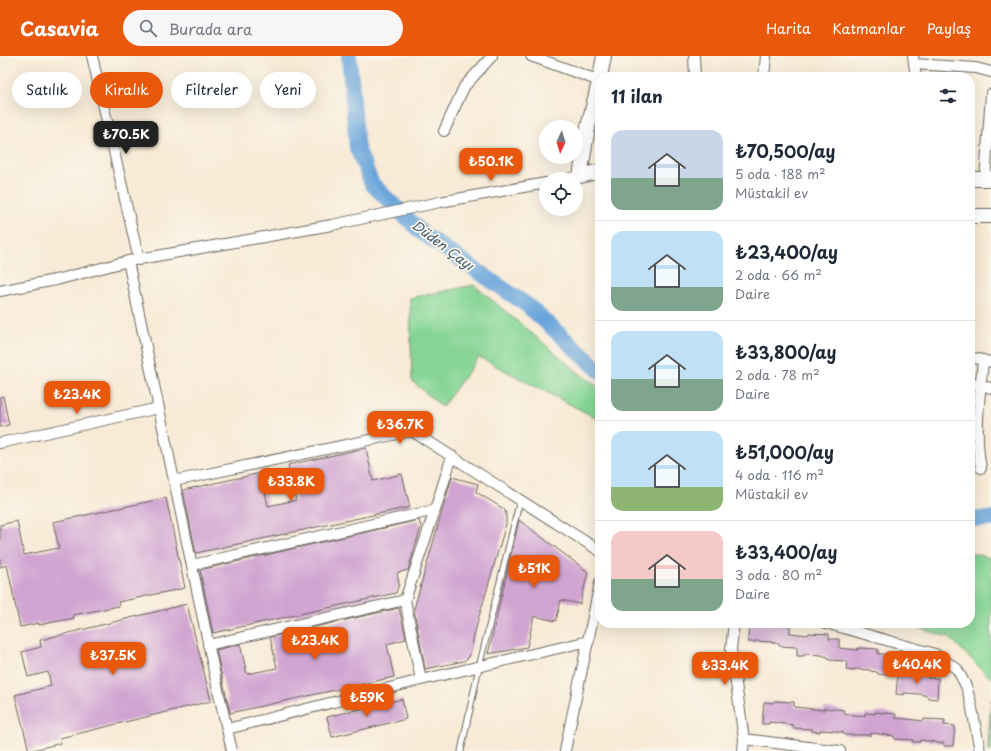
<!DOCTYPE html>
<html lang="tr">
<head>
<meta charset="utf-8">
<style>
	:root { --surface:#fff; --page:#f6f6f7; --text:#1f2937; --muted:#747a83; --line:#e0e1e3; --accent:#ea580c }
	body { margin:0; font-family:"Playpen Sans",sans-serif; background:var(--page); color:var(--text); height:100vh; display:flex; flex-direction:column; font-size:15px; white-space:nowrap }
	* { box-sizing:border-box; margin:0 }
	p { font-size:13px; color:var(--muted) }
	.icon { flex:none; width:22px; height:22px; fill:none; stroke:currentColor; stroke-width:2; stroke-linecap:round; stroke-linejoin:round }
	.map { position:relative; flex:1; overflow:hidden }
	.drawer { position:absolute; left:595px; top:16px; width:380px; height:556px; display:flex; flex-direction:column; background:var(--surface); border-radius:16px; box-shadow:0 4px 16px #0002 }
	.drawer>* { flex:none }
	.guide { position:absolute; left:12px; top:16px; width:380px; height:36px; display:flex; gap:8px }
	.needle { width:26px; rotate:184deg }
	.tools { position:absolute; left:539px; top:64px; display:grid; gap:8px }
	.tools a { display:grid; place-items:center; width:44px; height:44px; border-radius:50%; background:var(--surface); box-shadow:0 4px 16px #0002; font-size:20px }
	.price { position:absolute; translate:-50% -34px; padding:0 9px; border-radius:8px; background:var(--accent); color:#fff; font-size:13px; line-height:26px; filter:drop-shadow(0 1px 2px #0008) }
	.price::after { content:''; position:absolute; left:50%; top:24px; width:12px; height:9px; margin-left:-6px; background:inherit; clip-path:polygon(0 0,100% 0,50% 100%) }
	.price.selected { background:#222; color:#fff }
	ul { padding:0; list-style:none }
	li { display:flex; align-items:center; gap:12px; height:100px; padding:0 16px }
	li+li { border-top:1px solid var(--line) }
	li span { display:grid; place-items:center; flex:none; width:112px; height:80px; border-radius:12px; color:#555 }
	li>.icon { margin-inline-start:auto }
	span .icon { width:48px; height:48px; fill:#fffc; stroke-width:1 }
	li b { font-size:17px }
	h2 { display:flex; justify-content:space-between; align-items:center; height:48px; padding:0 16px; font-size:17px }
	.chip { padding:0 14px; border-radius:18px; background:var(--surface); box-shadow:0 4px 16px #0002; font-size:14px; line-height:36px }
	.chip.selected { background:var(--accent); color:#fff }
	header { display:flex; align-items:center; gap:24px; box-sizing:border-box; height:56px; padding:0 20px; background:var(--accent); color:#fff }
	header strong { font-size:19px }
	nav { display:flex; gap:22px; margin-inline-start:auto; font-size:14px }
	.search { width:280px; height:36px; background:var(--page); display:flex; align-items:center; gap:10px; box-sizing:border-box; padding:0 14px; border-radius:22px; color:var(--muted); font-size:15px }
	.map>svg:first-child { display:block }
</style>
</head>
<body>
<header>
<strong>Casavia</strong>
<div class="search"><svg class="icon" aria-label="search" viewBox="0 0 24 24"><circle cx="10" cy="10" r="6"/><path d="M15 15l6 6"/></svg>Burada ara</div>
<nav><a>Harita</a><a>Katmanlar</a><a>Paylaş</a></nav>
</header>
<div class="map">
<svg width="991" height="695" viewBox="0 0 991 695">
	<rect width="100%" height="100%" fill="#fbf7ec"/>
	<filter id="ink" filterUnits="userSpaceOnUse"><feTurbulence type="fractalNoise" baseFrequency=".025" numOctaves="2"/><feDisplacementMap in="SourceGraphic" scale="8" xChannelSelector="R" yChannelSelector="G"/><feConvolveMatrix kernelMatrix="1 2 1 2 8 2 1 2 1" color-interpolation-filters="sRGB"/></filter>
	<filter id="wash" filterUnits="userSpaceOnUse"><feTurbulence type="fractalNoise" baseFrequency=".012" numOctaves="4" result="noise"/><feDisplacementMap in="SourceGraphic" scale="16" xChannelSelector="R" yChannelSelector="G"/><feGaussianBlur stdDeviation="0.9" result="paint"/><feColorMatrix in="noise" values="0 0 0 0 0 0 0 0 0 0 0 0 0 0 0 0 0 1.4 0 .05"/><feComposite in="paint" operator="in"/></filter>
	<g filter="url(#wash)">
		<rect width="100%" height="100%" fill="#f8ead6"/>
		<path fill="#86d595" stroke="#517858" d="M474 229 579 317 600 332V364L479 301 442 351 412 325 410 242Z
			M970 497 991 502V623L949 581 900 567H970Z
			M991 642V695H988Z"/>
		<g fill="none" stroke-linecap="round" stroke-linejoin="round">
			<path stroke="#69a5da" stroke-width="16" d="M349 0 357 92 372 128 422 177 527 249 600 315
				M970 463H991"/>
		</g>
		<g id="blocks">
			<path fill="#d0a3d1" d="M3 340 9 369 0 371V341Z
				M366 392 373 425 402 418 410 451 196 497 183 434 261 417 268 450 296 444 288 409Z
				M452 421 478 428 476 436 504 453 506 458V468L478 564 469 601 464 605 425 613 414 553Z
				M166 442 185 532 118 546 119 550 73 559 74 562 39 569V567L20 571 7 509 0 511V469L17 465 24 499 59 492 53 466Z
				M419 464 421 471 408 514 397 517 399 528 396 537 213 577 200 514Z
				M519 464 588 516 580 548 561 544 556 565 534 560 527 591 488 598Z
				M187 548 211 645 60 682 61 687 29 695 15 639 51 630 48 616 28 621 22 596 41 591 40 584Z
				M399 552 406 583 387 588 394 621 230 657 216 594 240 588 247 618 277 612 270 581Z
				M749 567H780V569L790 570V577L808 579 809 577 829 578V583H839V592L858 594V592L878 593V598H889L887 619 878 618 877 616 870 615V614L854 613V615L846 614 847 605 829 604 828 601 821 599 805 598 804 600H797V591L779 590V587H772V586L755 585V586H748Z
				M908 616 928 617V622H938L937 643 928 642 927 640 920 638 904 637V639L896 638 898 617 908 618Z
				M402 643 406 663 332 681 327 661Z
				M774 645 794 646V651L824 654V652L844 654V658L865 660V657L875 658V656L896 658 895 662 906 663 924 665V663L945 664 944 669 955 670 953 690H944V687H936V686L920 684V686H912L913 684 895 683 894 680 887 679 871 677V679H844L843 676H836V675L820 674V676L812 675V673L794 672 793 669 786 668 769 666V668H762L764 646 773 647Z"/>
		</g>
	</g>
	<g filter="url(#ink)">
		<use href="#blocks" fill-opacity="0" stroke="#69645d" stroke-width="1"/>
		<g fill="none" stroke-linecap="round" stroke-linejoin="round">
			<defs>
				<path id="service" d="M461 695 479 611 520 444"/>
				<path id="minor" d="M92 0 139 204
					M531 0 600 25
					M694 0 695 21
					M913 0 916 21
					M914 8 976 12 991 16
					M764 21 766 0
					M444 75 464 31 492 0
					M566 123 580 120
					M985 123 991 38
					M128 205 332 169 440 146 546 127
					M0 235 60 223 128 205 218 634 232 695
					M970 301 991 306
					M970 326 991 332
					M0 387 159 352
					M981 412C974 378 980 339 983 304
					M174 425 412 375 600 495
					M192 509 435 454
					M405 544 421 624
					M734 567 731 593 744 683 743 695
					M826 567 935 598 957 613 966 630 971 647 980 695
					M208 589 405 544 435 454 452 400
					M227 673 421 624 589 585
					M744 683 840 695
					M565 695C576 639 589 583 600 526"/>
				<path id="secondary" d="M600 21 604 0
					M580 120 588 71 600 22
					M580 120 600 115
					M970 123H991
					M970 160H991"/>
			</defs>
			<use href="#service" stroke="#69645d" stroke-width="7"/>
			<use href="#minor" stroke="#69645d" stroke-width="12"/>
			<use href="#secondary" stroke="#69645d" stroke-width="16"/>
			<use href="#service" stroke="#fff" stroke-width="5"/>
			<use href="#minor" stroke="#fff" stroke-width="10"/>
			<use href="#secondary" stroke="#fff" stroke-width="14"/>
		</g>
	</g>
	<g text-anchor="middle" stroke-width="3.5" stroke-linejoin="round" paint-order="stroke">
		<g font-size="13" font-style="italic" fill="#3f5a71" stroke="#fbf7ec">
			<text transform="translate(443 189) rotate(37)" y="5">Düden Çayı</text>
		</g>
	</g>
</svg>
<div class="tools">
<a><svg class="needle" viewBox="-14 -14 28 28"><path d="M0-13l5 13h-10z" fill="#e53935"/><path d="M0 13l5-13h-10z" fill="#747a83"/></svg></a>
<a><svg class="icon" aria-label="locate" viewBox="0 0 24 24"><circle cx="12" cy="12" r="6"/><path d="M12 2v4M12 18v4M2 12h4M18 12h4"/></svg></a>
</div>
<b class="price selected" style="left:126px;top:99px">₺70.5K</b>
<b class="price" style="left:491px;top:126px">₺50.1K</b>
<b class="price" style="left:77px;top:359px">₺23.4K</b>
<b class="price" style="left:400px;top:389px">₺36.7K</b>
<b class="price" style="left:291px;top:446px">₺33.8K</b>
<b class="price" style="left:534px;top:533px">₺51K</b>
<b class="price" style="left:315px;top:605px">₺23.4K</b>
<b class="price" style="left:113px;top:620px">₺37.5K</b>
<b class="price" style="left:917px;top:629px">₺40.4K</b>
<b class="price" style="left:725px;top:630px">₺33.4K</b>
<b class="price" style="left:367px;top:662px">₺59K</b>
<div class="guide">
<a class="chip">Satılık</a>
<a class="chip selected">Kiralık</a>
<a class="chip">Filtreler</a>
<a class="chip">Yeni</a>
</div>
<section class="drawer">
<h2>11 ilan<svg class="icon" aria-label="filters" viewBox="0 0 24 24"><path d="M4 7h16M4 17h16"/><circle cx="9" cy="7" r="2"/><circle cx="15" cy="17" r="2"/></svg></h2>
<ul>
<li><span style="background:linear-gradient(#c9d6e8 60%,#7fa58c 0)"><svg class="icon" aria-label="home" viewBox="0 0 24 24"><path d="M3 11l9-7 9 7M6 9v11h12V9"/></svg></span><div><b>₺70,500/ay</b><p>5 oda · 188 m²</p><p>Müstakil ev</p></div></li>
<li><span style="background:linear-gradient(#bfe0f5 70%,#7fa58c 0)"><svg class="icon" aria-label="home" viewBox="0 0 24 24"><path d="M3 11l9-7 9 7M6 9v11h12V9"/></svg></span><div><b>₺23,400/ay</b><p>2 oda · 66 m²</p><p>Daire</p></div></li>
<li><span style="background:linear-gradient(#bfe0f5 60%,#7fa58c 0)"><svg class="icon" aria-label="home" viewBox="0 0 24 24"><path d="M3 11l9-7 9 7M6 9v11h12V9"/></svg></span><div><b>₺33,800/ay</b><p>2 oda · 78 m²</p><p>Daire</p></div></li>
<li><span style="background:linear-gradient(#bfe0f5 70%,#8fb573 0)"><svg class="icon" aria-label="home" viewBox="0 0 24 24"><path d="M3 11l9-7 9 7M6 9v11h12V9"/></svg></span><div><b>₺51,000/ay</b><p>4 oda · 116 m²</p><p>Müstakil ev</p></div></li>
<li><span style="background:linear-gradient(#f6c9c9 60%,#7fa58c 0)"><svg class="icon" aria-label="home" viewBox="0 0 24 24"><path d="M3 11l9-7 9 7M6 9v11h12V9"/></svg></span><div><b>₺33,400/ay</b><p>3 oda · 80 m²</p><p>Daire</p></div></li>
</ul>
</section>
</div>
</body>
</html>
